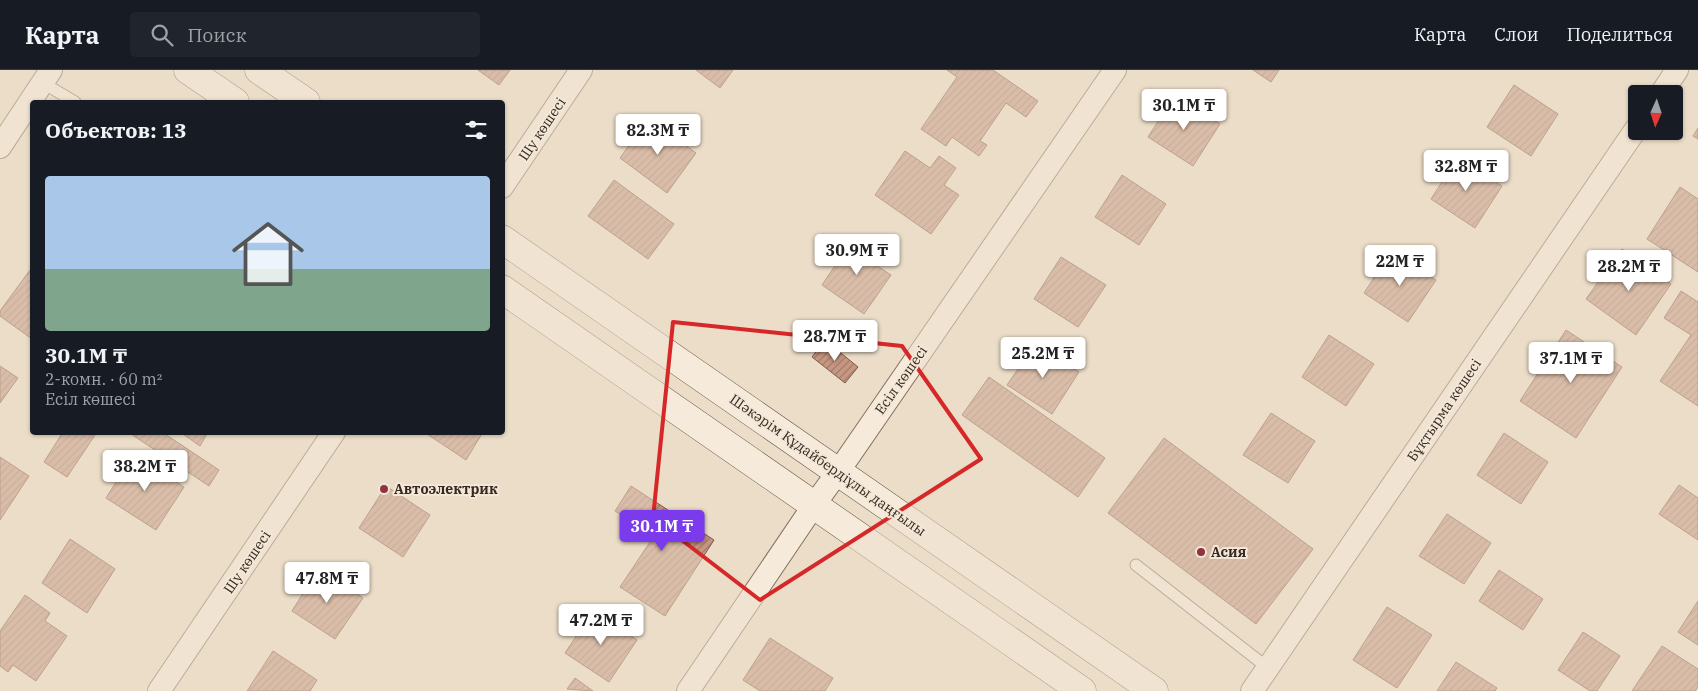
<!DOCTYPE html>
<html lang="ru">
<head>
<meta charset="utf-8">
<style>
	:root { --surface:#171b24; --page:#20242c; --text:#f1f3f6; --muted:#9ea1a6; --line:#363941; --accent:#7c3aed }
	body { margin:0; font-family:"IBM Plex Serif",serif; background:var(--page); color:var(--text); height:100vh; display:flex; flex-direction:column; font-size:19px; white-space:nowrap }
	* { box-sizing:border-box; margin:0 }
	p { font-size:16px; color:var(--muted) }
	.icon { flex:none; width:28px; height:28px; fill:none; stroke:currentColor; stroke-width:2; stroke-linecap:round; stroke-linejoin:round }
	.map { position:relative; flex:1; overflow:hidden }
	.details { position:absolute; left:30px; top:30px; width:475px; height:335px; display:flex; flex-direction:column; background:var(--surface); border-radius:5px; box-shadow:0 1px 4px #0004 }
	.details>* { flex:none }
	.needle { width:32px; rotate:183deg }
	.tools { position:absolute; left:1628px; top:15px; display:grid; gap:10px }
	.tools a { display:grid; place-items:center; width:55px; height:55px; border-radius:5px; background:var(--surface); box-shadow:0 1px 4px #0004; font-size:25px }
	.price { position:absolute; translate:-50% -42px; padding:0 11px; border-radius:5px; background:#fff; color:#222; font-size:16px; line-height:32px; filter:drop-shadow(0 1px 2px #0008) }
	.price::after { content:''; position:absolute; left:50%; top:30px; width:15px; height:11px; margin-left:-8px; background:inherit; clip-path:polygon(0 0,100% 0,50% 100%) }
	.price.current { background:var(--accent); color:#fff }
	ul { padding:0; list-style:none }
	li { display:grid; align-content:center; gap:10px; height:265px; padding:0 15px }
	li span { display:grid; place-items:center; height:155px; border-radius:5px; color:#555 }
	li>.icon { margin-inline-start:auto }
	span .icon { width:90px; height:90px; fill:#fffc; stroke-width:1 }
	li b { font-size:21px }
	h2 { display:flex; justify-content:space-between; align-items:center; height:60px; padding:0 15px; font-size:21px }
	header { display:flex; align-items:center; gap:30px; box-sizing:border-box; height:70px; padding:0 25px; background:var(--surface); border-bottom:1px solid var(--line) }
	header strong { font-size:24px }
	nav { display:flex; gap:28px; margin-inline-start:auto; font-size:18px }
	.search { width:350px; height:45px; background:var(--page); display:flex; align-items:center; gap:12px; box-sizing:border-box; padding:0 18px; border-radius:5px; color:var(--muted); font-size:19px }
	.map>svg:first-child { display:block }
</style>
</head>
<body>
<header>
<strong>Карта</strong>
<div class="search"><svg class="icon" aria-label="search" viewBox="0 0 24 24"><circle cx="10" cy="10" r="6"/><path d="M15 15l6 6"/></svg>Поиск</div>
<nav><a>Карта</a><a>Слои</a><a>Поделиться</a></nav>
</header>
<div class="map">
<svg width="1698" height="621" viewBox="0 0 1698 621">
	<defs>
		<pattern id="building-hatch" width="6" height="6" patternUnits="userSpaceOnUse" patternTransform="scale(1.25)"><rect width="6" height="6" fill="#c69781"/><path d="M-1 1l2-2M0 6l6-6M5 7l2-2" fill="none" stroke="#a27b69"/></pattern>
	</defs>
	<rect width="100%" height="100%" fill="#ebddc8"/>
	<path fill="url(#building-hatch)" stroke="#835846" d="M478 0H510L499 15Z
		M696 0H733L720 18Z
		M947 0H993L1038 31 1026 47 1006 33 980 71 987 75 979 86 952 67 946 76 921 59 957 7Z
		M1253 0H1279L1271 12Z
		M1514 15 1558 44 1531 86 1487 57Z
		M1175 25 1220 54 1193 96 1148 67Z
		M649 48 696 83 667 123 620 88Z
		M1698 58V69L1693 66Z
		M905 81 930 98 939 86 956 98 944 115 959 125 931 164 875 125Z
		M1458 87 1502 116 1475 158 1431 129Z
		M1122 105 1166 134 1139 175 1095 147Z
		M614 110 674 154 648 189 588 146Z
		M1680 117 1698 129V202L1647 169Z
		M855 166 880 182 873 193 891 205 864 244 822 215Z
		M1622 179 1671 214 1636 265 1586 229Z
		M1391 182 1436 210 1408 252 1364 223Z
		M1061 187 1106 215 1078 257 1034 229Z
		M30 200 32 201V269L0 246V241Z
		M1681 221 1698 232V336L1660 311 1691 265 1664 248Z
		M1566 260 1622 297 1576 368 1520 331Z
		M1329 265 1374 294 1346 336 1302 307Z
		M825 270 858 297 845 313 812 287Z
		M1035 274 1079 302 1052 344 1007 315Z
		M0 296 18 308 0 333Z
		M989 307 1105 388 1078 427 962 345Z
		M1271 343 1315 371 1288 413 1243 385Z
		M63 362H97L67 407 44 392Z
		M128 362H162L219 400 209 416Z
		M180 362H208L200 376Z
		M424 362H483L466 390Z
		M1504 363 1548 392 1521 434 1477 405Z
		M1164 368 1313 479 1256 554 1108 443Z
		M133 385 184 417 156 460 106 428Z
		M0 387 29 406 0 450Z
		M1679 415 1698 428V470L1659 444Z
		M386 416 430 445 403 487 359 458Z
		M631 416 714 470 665 546 620 517 654 466 615 441Z
		M1447 444 1491 473 1464 514 1419 486Z
		M70 469 115 499 87 543 42 513Z
		M318 499 363 528 335 569 292 541Z
		M1499 500 1543 529 1523 560 1479 531Z
		M25 525 50 543 45 551 67 566 36 611 13 595 8 602 0 596V561Z
		M1698 531V575L1678 562Z
		M1387 537 1432 565 1397 618 1353 590Z
		M593 541 637 570 609 612 565 583Z
		M1583 562 1620 586 1597 621H1590L1558 600Z
		M770 568 833 608 825 621H760L743 610Z
		M1662 576 1698 599V617L1695 621H1632Z
		M273 581 317 610 310 621H247Z
		M1456 592 1497 618 1495 621H1437Z
		M575 608 593 621 567 619Z"/>
	<g fill="none" stroke-linecap="round" stroke-linejoin="round">
		<defs>
			<path id="service" d="M43 13 75 32
				M1136 495 1268 598"/>
			<path id="minor" d="M1661 24 1677 0
				M0 77 51 0
				M502 117 581 0
				M159 621 334 362
				M688 621 814 435 838 402 1115 0
				M1252 621 1636 59"/>
			<path id="secondary" d="M188 0 235 32
				M259 0 306 32
				M502 169 1154 621
				M502 219 1082 621"/>
		</defs>
		<use href="#service" stroke="#856f5e" stroke-width="13"/>
		<use href="#minor" stroke="#856f5e" stroke-width="24"/>
		<use href="#secondary" stroke="#675141" stroke-width="29"/>
		<use href="#service" stroke="#f6ebdb" stroke-width="11"/>
		<use href="#minor" stroke="#f6ebdb" stroke-width="22"/>
		<use href="#secondary" stroke="#f6ebdb" stroke-width="28"/>
	</g>
	<path d="M0 0H1698V621H0ZM673 252 902 276 981 389 760 530 653 448Z" fill="#ebddc8" fill-opacity=".55" fill-rule="evenodd"/>
	<path fill="none" stroke="#d62828" stroke-width="4" stroke-linejoin="round" d="M673 252 902 276 981 389 760 530 653 448Z"/>
	<g fill="#8f333e" stroke="#f3e8d7" stroke-width="2">
		<circle cx="384" cy="419" r="5"/>
		<circle cx="1201" cy="482" r="5"/>
	</g>
	<g text-anchor="middle" stroke-width="4" stroke-linejoin="round" paint-order="stroke">
		<g font-size="14" fill="#372921" stroke="#f3e8d7">
			<text transform="translate(542 59) rotate(-56)" y="5">Шу көшесі</text>
			<text transform="translate(901 310) rotate(-55)" y="5">Есіл көшесі</text>
			<text transform="translate(1444 340) rotate(-56)" y="5">Бұқтырма көшесі</text>
			<text transform="translate(828 395) rotate(35)" y="5">Шәкәрім Құдайбердіұлы даңғылы</text>
			<text transform="translate(247 492) rotate(-56)" y="5">Шу көшесі</text>
		</g>
		<g font-size="14" font-weight="bold" fill="#372921" stroke="#f3e8d7" text-anchor="start">
			<text x="394" y="424">Автоэлектрик</text>
			<text x="1211" y="487">Асия</text>
		</g>
	</g>
</svg>
<div class="tools">
<a><svg class="needle" viewBox="-14 -14 28 28"><path d="M0-13l5 13h-10z" fill="#e53935"/><path d="M0 13l5-13h-10z" fill="#9ea1a6"/></svg></a>
</div>
<b class="price" style="left:1184px;top:61px">30.1M ₸</b>
<b class="price" style="left:658px;top:86px">82.3M ₸</b>
<b class="price" style="left:1466px;top:122px">32.8M ₸</b>
<b class="price" style="left:857px;top:206px">30.9M ₸</b>
<b class="price" style="left:1400px;top:217px">22M ₸</b>
<b class="price" style="left:1629px;top:222px">28.2M ₸</b>
<b class="price" style="left:835px;top:292px">28.7M ₸</b>
<b class="price" style="left:1043px;top:309px">25.2M ₸</b>
<b class="price" style="left:1571px;top:314px">37.1M ₸</b>
<b class="price" style="left:145px;top:422px">38.2M ₸</b>
<b class="price current" style="left:662px;top:482px">30.1M ₸</b>
<b class="price" style="left:327px;top:534px">47.8M ₸</b>
<b class="price" style="left:601px;top:576px">47.2M ₸</b>
<section class="details">
<h2>Объектов: 13<svg class="icon" aria-label="filters" viewBox="0 0 24 24"><path d="M4 7h16M4 17h16"/><circle cx="9" cy="7" r="2"/><circle cx="15" cy="17" r="2"/></svg></h2>
<ul>
<li><span style="background:linear-gradient(#a9c7e8 60%,#7fa58c 0)"><svg class="icon" aria-label="home" viewBox="0 0 24 24"><path d="M3 11l9-7 9 7M6 9v11h12V9"/></svg></span><div><b>30.1M ₸</b><p>2-комн. · 60 m²</p><p>Есіл көшесі</p></div></li>
</ul>
</section>
</div>
</body>
</html>
